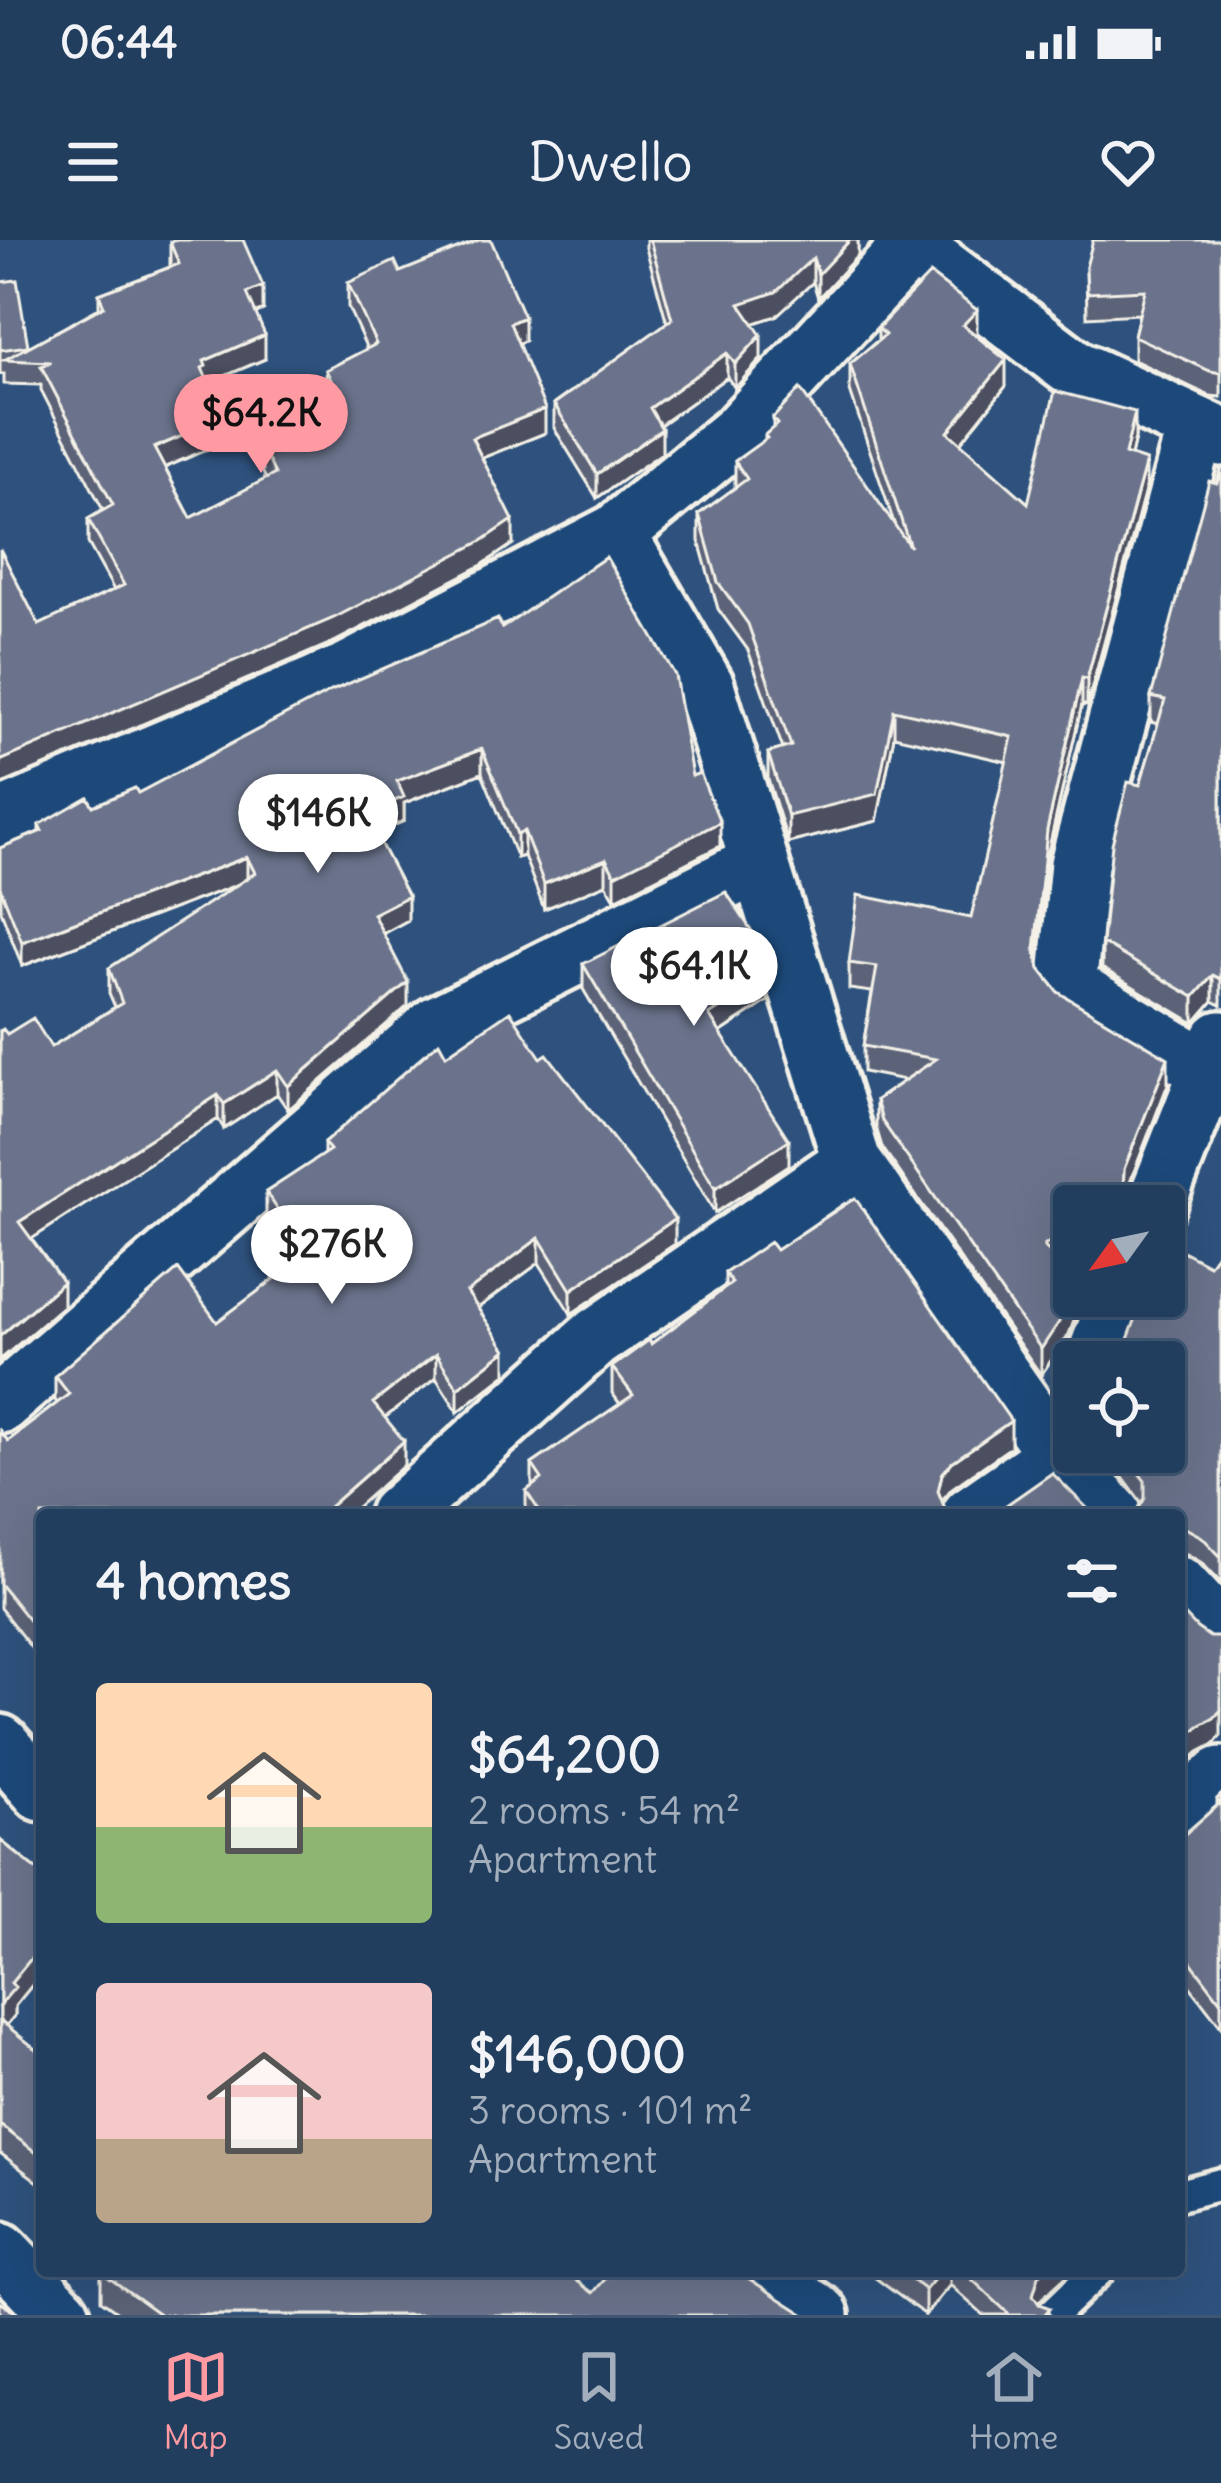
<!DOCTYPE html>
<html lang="en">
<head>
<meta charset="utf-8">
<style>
	:root { --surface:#223e5e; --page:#2a4564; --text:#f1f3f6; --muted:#a2aebc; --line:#3f5773; --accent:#ff9aa2 }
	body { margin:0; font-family:Delius,sans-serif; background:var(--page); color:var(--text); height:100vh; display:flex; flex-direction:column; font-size:45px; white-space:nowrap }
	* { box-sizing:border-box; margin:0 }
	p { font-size:39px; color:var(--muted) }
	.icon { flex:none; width:66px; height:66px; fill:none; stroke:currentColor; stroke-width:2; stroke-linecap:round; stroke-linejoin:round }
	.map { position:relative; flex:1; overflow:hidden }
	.side { position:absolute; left:36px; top:1269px; width:1149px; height:768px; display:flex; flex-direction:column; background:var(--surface); border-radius:12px; box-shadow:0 12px 48px #0002,0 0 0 3px var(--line) }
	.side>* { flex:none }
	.needle { width:78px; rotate:237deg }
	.tools { position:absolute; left:1053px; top:945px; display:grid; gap:24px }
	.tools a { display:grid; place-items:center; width:132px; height:132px; border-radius:12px; background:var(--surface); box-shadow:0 12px 48px #0002,0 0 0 3px var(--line); font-size:60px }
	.price { position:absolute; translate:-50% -102px; padding:0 27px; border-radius:42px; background:#fff; color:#222; font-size:39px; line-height:78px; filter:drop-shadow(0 3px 6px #0008) }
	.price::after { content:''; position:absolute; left:50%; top:72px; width:36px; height:27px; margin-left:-18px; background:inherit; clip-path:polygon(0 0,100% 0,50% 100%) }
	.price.selected { background:var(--accent); color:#111 }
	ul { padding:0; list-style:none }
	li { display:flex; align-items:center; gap:36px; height:300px; padding:0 60px }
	li span { display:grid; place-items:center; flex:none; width:336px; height:240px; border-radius:12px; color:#555 }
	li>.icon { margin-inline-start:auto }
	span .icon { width:144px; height:144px; fill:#fffc; stroke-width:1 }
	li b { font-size:51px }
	h2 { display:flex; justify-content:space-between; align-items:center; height:144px; padding:0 60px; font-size:51px }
	.status { display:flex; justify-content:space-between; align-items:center; height:84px; padding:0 60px; background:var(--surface); direction:ltr }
	.status svg { height:33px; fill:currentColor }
	header { display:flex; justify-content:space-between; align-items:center; height:156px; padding:0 60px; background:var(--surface); font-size:54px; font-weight:600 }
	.dock { display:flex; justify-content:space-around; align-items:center; height:168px; border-top:3px solid var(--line); background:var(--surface); font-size:33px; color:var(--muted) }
	.dock a { display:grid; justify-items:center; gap:6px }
	.dock .selected { color:var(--accent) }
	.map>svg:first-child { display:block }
</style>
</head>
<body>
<div class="status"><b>06:44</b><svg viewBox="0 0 49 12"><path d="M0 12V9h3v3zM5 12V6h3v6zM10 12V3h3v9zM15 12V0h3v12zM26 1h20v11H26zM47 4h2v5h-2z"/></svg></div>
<header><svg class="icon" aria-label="menu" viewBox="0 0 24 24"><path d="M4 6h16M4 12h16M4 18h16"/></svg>Dwello<svg class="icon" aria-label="heart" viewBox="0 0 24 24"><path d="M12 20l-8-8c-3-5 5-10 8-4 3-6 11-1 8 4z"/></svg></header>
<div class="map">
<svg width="1221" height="2075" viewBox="0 0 1221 2075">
	<rect width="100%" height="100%" fill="#2e527d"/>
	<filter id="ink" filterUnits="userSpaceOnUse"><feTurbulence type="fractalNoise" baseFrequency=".00833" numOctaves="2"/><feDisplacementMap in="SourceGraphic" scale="24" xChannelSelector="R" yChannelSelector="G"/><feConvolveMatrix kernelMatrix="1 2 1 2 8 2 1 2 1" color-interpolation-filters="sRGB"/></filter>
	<g filter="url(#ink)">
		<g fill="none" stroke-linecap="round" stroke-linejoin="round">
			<defs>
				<path id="lane" d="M1179 1955 1221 1944
					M1052 2075 1098 2031"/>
				<path id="street" d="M914 7 1075 129 1221 197
					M1196 187 1079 624 1068 738 1076 751 1208 830
					M616 293 705 446 852 922 1057 1215 1113 1275
					M0 579 348 432 616 293 739 192 917 0
					M1155 966 1221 800
					M1094 1122 1119 1056
					M0 1164 437 785 760 623
					M398 1275 594 1099 852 922
					M971 1275 1057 1215 1070 1183
					M1179 1346 1221 1391
					M0 1504 42 1552
					M1179 1575 1221 1536
					M0 2011 61 2075
					M755 2031 820 2075"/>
			</defs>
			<use href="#lane" stroke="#f4f1e8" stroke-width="39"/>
			<use href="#street" stroke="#f4f1e8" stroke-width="66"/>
			<use href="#lane" stroke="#1f4a7a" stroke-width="30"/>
			<use href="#street" stroke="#1f4a7a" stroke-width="57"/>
		</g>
		<path fill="#5c6378" stroke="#f4f1e8" stroke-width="3" d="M646 0H858V15L818 58 813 42 776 76 753 83 761 119 735 148 727 137 660 185 662 213 597 258 554 188V164L667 83 646 8Z
			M1221 0V157L1210 156 1134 120V96L1139 74 1087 77 1086 27Z
			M170 2 263 70 256 73 265 119 208 143 224 202 165 228 191 278 266 239 263 233V209L336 174 326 154V130L367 109 348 67V43L400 32 524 101 518 104 545 193 482 218 513 304 482 325 334 402 39 385 114 350 88 303V279L103 270 41 150V145L4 144V134H0V42L28 107 99 68V54L170 27Z
			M878 88 977 96 1006 146 960 203 1028 263 1135 198 1131 216 1146 247 1087 466 1082 464 1047 616 1037 718 1040 729 1058 752 1168 844 1125 952 1130 966H1074V1010L1058 1022 1077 1056V1073L1069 1094 1041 1135 882 907 876 887V860L905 840 863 832V806L872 752 849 749V723L971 678 1007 522 894 496 877 581 788 603 768 539V513L783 509 748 410 718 369 699 301V274L735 248V221L765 200V195L773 188V178L894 283 850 151V124L878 100Z
			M1221 229V765L1213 761 1194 783 1102 728V703L1140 545 1158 484 1151 482V457Z
			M502 388 692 536 720 606 615 659 606 644 544 669 524 616 517 618 482 533 404 563V581L375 594 408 680 383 693 408 766 288 870 277 854 224 889 218 879 31 999 63 1066 0 1120V791L51 807 115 767 109 753V728L239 644 22 726 1 671 0 608 39 592V585L93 566 138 553Z
			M583 724 768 761 720 793 789 925 715 973 583 749Z
			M446 815 541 818 675 1004 571 1074 539 1023 478 1068 506 1134 458 1172 436 1138 385 1177 404 1225 348 1275H42V1422L0 1368V1191L8 1201 57 1163 55 1160V1136L217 1082 274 1040V1032L293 1018 266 977V952L324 915V903Z
			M1221 1008V1343L1202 1323 1187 1314H1179V1275L1136 1273 1142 1263 1121 1235V1212H1164V1122H1127V1102L1209 1025Z
			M776 1010 1011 1207 952 1248 942 1260 945 1269 952 1275H526V1251L532 1246V1224L620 1164 612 1153V1127L651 1104 725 1048V1033Z
			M1221 1555V1787L1179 1732V1599L1217 1566V1559Z
			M0 1600 42 1634V1733L15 1766V1775L6 1786 42 1814V1945L0 1913Z
			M866 2031H1072L1039 2061V2064L1050 2075H983L950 2045 925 2075Z
			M101 2032 593 2053 805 2075H122L101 2060Z"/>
		<path fill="#4b5061" stroke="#f4f1e8" stroke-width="3" d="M850 0H858V15L818 58V34Z
			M813 18V42L776 76 740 88V64Z
			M263 46V70L247 77V53Z
			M977 70V96L963 85Z
			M524 77V101L510 107V83Z
			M265 95V119L206 144 202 128 204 121Z
			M761 95V119L735 148V124Z
			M727 113V137L650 192V168Z
			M1006 120V146L948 219V192Z
			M545 169V193L472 222V198Z
			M1135 172V198L1125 241V214Z
			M224 178V202L154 232V208Z
			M662 189V213L597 258V234Z
			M1146 221V247L1087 466V439Z
			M513 280V304L482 325 334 402 0 545V521Z
			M1082 438V464L1047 616 1035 736V710L1047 590Z
			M894 470V496L877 581 788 603V576Z
			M482 509V533L404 563V581L365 598V574L397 541Z
			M720 582V606L615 659V635Z
			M524 591V616L517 618V594Z
			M247 617V641L22 726V702Z
			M606 619V644L544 669V644Z
			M408 656V680L373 699V674Z
			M1213 735V761L1194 783V757Z
			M768 737V761L709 800V775Z
			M408 742V766L288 870V846Z
			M1168 818V844L1123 960 1124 929Z
			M277 830V854L224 889V864Z
			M218 855V879L19 1007V982Z
			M789 900V925L715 973V948Z
			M1114 955V966H1099Z
			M675 979V1004L571 1074V1050Z
			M1074 984V1010L1044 1032V1006Z
			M539 998V1023L467 1076V1052Z
			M63 1042V1066L0 1120V1096Z
			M1074 1056H1077V1073L1069 1094 1041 1135V1109Z
			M506 1110V1134L458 1172V1148Z
			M436 1114V1138L373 1187V1163Z
			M1011 1181V1207L952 1248 942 1260 938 1251 942 1234 952 1222Z
			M404 1201V1225L348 1275H320Z
			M1221 1470V1496L1214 1504 1199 1512 1179 1530V1504L1199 1486Z
			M42 1705V1733L15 1766V1775L0 1793V1765L11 1743Z
			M941 2031H950V2045L925 2075V2050Z
			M1043 2031H1072L1039 2061 1035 2075 1033 2055 1039 2035Z"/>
		<path fill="#6b738b" stroke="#f4f1e8" stroke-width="3" d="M173 0H243L263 46 247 53 265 95 204 121 206 126 202 128 224 178 154 208 191 278 275 234 263 209 346 170 326 130 376 104 348 43 395 21 400 32 479 0H491L524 77 510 83 545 169 472 198 513 280 482 301 334 378 0 521V309L39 385 124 345 88 279 113 265 41 126 51 122 4 120 104 66 99 54 179 24 170 2Z
			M650 0H850L818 34 813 18 776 52 740 64 761 95 735 124 727 113 650 168 662 189 597 234 554 164 672 79Z
			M1093 0H1221V133L1210 131 1134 96 1145 50 1087 53 1086 27Z
			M930 34 977 70 963 85 1006 120 948 192 1028 263 1055 151 1135 172 1125 214 1146 221 1087 439 1082 438 1047 590 1035 710 1040 729 1058 752 1168 818 1124 929 1123 946 1130 964 1114 955 1099 966H1074V984L1044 1006 1074 1042V1055L1069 1067 1041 1109 882 881 876 860 936 819 863 806 877 727 849 723 858 655 971 678 1012 497 894 470 877 554 788 576 768 513 791 506 748 384 718 342 699 274 747 239 735 221 767 198 765 195 777 184 773 178 800 149 910 307 850 124 885 95 878 88Z
			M17 40 28 106 0 110V42Z
			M1221 229V739L1213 735 1194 757 1102 703 1112 604 1128 542 1140 545 1165 460 1151 457 1209 241 1217 243Z
			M606 317 675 435 692 536 700 533 720 582 615 635 606 619 544 644 524 591 517 594 482 509 397 541 404 557 365 574 408 656 373 674 408 742 288 846 277 830 224 864 218 855 19 982 63 1042 0 1096V791L3 789 7 794 33 778 51 807 122 763 109 728 255 633 247 617 22 702 0 647V608L42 591 39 585 88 557 93 566 135 548 138 553 331 451 498 379 502 388Z
			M726 652 755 696 768 737 709 775 789 900 715 948 583 724Z
			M510 771 541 818 547 814 675 979 571 1050 539 998 467 1052 506 1110 458 1148 436 1114 373 1163 404 1201 320 1275H42V1397L0 1344V1191L8 1201 69 1154 55 1136 178 1029 217 1082 277 1037 274 1032 304 1010 266 952 330 910 324 903 439 802 446 815Z
			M855 958 1011 1181 952 1222 942 1234 938 1251 945 1269 952 1275H542L526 1251 542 1239 532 1224 633 1155 612 1127 649 1100 651 1104 732 1043 725 1033 770 1002 776 1010Z
			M1177 1008 1209 1025 1221 1008V1317L1202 1297 1187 1289 1179 1288V1275H1132L1136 1273 1145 1258V1241L1123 1212H1164V1158L1176 1143 1164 1133V1122H1151L1127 1102 1136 1078 1149 1056H1164V1030Z
			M1052 1233 1094 1275H992Z
			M1179 1369 1197 1388 1210 1397H1221V1470L1214 1478 1199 1486 1179 1504Z
			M1221 1555V1762L1179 1706V1599L1220 1563 1217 1559Z
			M0 1600 42 1634V1705L11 1743 15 1747 0 1765Z
			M0 1780 42 1814V1917L0 1885Z
			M102 2031H564L593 2053 612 2031H737L805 2075H161L101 2032Z
			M900 2031H941L925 2050Z
			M963 2031H1043L1039 2035 1033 2055 1039 2064 1050 2068 1044 2075H1010Z
			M0 2062 19 2075H0Z"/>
	</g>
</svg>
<div class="tools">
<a><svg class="needle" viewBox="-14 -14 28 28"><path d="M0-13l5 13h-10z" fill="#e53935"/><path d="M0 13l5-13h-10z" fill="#a2aebc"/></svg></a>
<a><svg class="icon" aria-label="locate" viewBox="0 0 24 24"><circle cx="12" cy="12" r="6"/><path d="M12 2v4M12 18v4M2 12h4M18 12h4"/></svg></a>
</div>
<b class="price selected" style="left:261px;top:236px">$64.2K</b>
<b class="price" style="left:318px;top:636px">$146K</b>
<b class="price" style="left:694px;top:789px">$64.1K</b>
<b class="price" style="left:332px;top:1067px">$276K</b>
<section class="side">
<h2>4 homes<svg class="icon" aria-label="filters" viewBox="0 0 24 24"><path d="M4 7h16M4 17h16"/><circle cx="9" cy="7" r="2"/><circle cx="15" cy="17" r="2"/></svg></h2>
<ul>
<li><span style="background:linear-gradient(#ffd9b3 60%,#8fb573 0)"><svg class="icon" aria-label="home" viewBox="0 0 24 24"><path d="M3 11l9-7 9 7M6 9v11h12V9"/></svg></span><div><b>$64,200</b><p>2 rooms · 54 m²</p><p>Apartment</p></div></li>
<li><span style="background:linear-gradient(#f6c9c9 65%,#b9a48a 0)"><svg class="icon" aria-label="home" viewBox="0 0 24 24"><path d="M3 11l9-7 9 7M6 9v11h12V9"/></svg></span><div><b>$146,000</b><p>3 rooms · 101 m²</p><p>Apartment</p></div></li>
</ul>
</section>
</div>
<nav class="dock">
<a class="selected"><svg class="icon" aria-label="map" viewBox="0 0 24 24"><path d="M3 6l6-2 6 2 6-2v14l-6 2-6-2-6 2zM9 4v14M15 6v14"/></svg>Map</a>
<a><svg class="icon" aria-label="saved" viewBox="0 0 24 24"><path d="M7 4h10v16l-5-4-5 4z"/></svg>Saved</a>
<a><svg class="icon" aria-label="home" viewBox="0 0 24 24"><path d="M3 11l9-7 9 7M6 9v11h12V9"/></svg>Home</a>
</nav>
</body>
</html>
